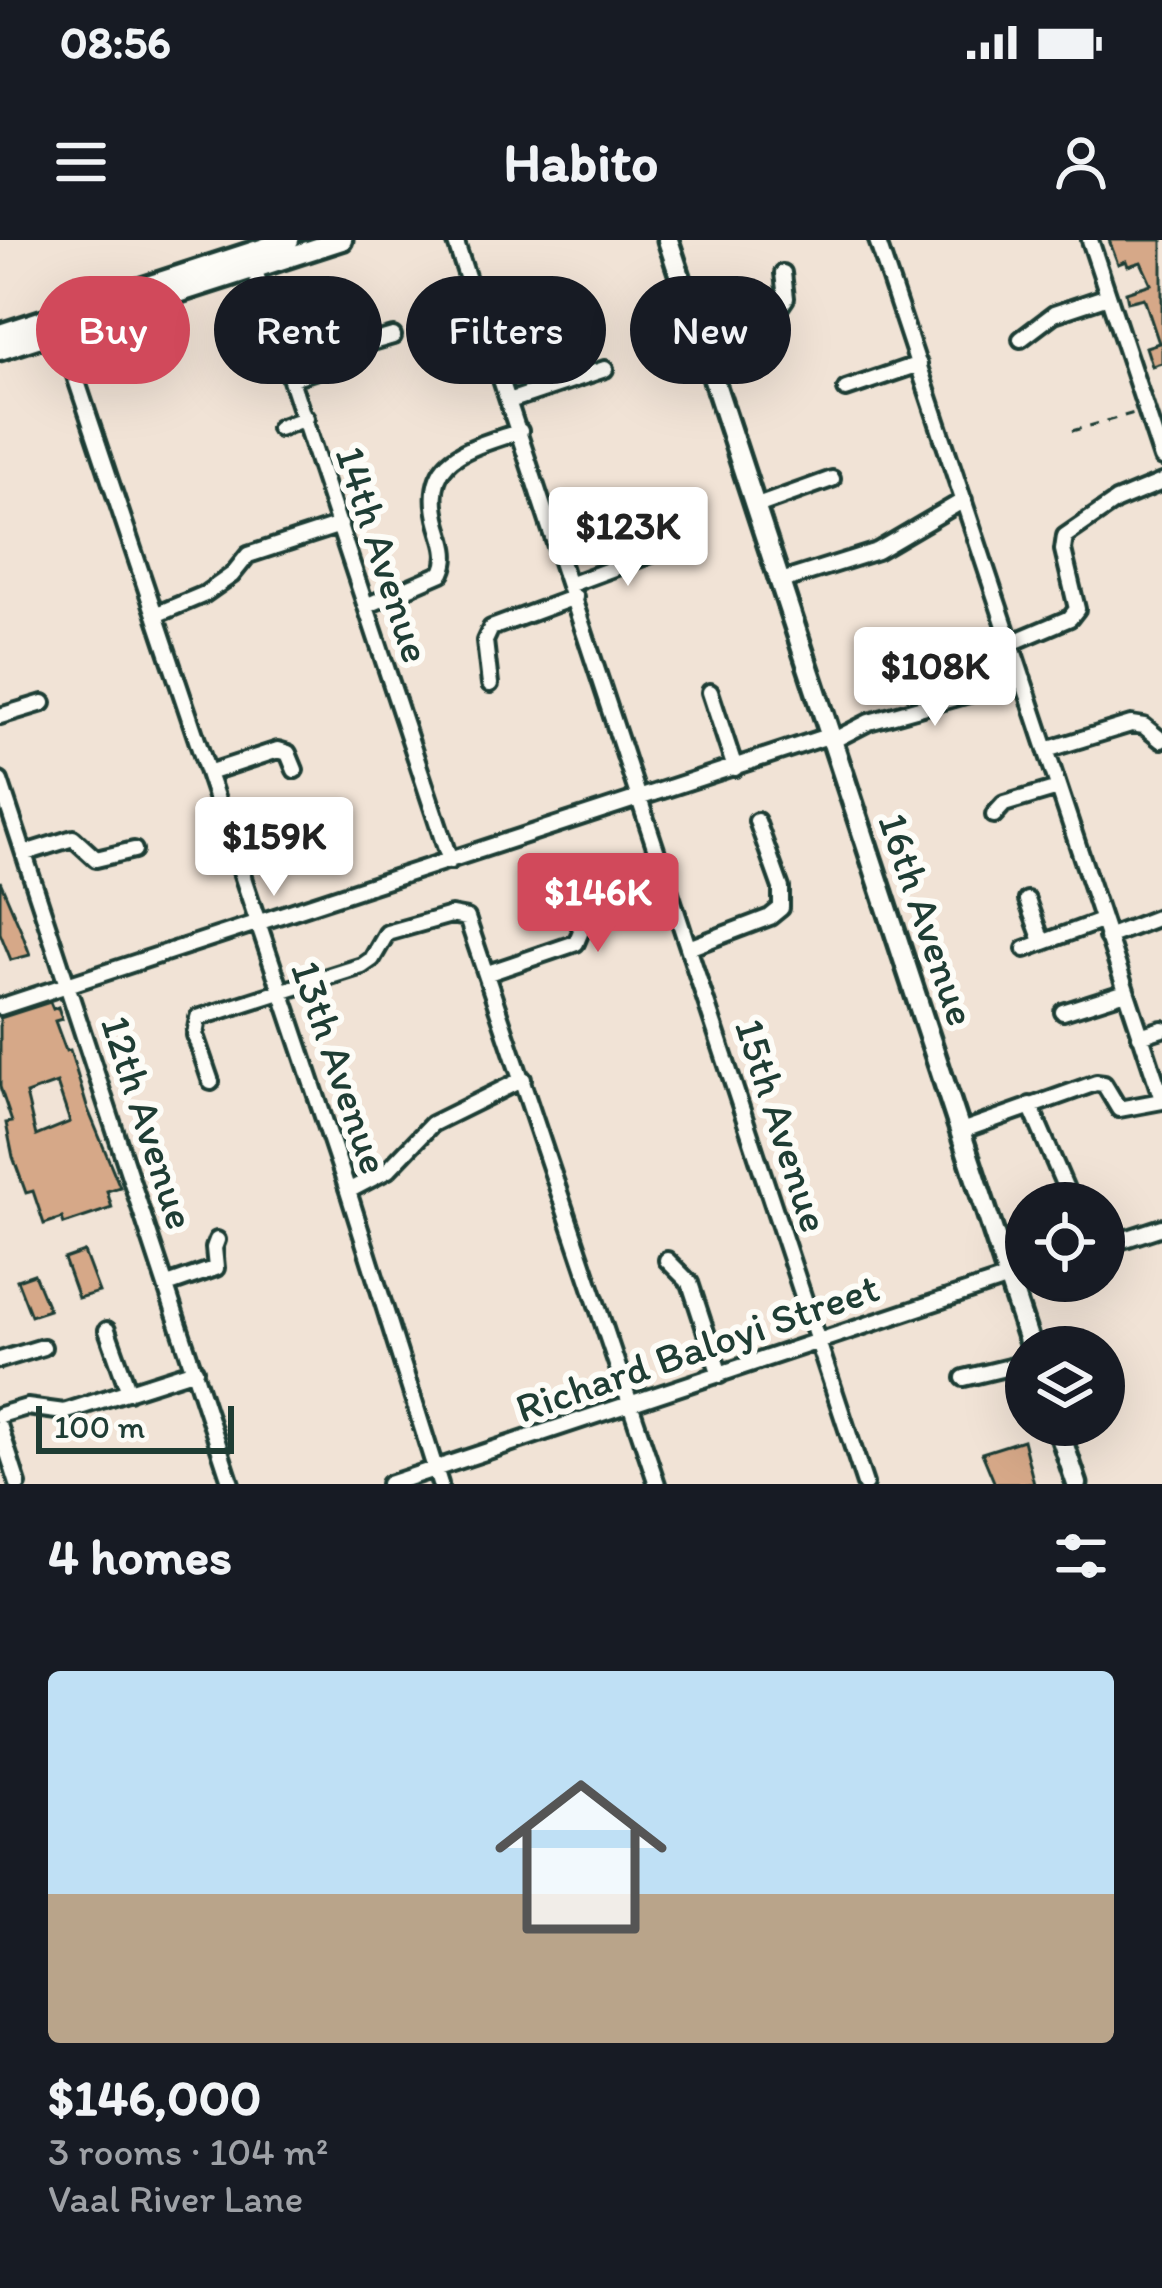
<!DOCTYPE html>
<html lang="en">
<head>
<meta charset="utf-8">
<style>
	:root { --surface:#171b24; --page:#20242c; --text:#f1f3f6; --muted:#9ea1a6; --line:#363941; --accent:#d1495b }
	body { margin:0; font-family:Itim,sans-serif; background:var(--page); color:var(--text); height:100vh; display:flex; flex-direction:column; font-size:45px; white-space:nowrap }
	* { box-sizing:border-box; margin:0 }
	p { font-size:39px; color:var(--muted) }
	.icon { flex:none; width:66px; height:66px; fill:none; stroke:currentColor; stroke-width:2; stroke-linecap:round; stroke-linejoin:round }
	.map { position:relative; height:1244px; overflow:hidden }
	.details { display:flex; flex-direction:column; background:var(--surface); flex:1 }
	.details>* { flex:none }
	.hud { position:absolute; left:36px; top:36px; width:1092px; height:108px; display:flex; gap:24px }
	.controls { position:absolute; left:1005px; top:942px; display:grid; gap:24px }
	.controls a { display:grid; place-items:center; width:120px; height:120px; border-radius:50%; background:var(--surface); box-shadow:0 12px 48px #0002; font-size:60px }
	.scale { position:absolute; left:36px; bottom:30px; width:198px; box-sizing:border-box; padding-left:12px; border:6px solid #1f3d34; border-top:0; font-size:33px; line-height:42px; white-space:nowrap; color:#1f3d34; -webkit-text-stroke:9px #fdfcf7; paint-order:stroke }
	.price { position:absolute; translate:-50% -102px; padding:0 27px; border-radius:12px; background:#fff; color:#222; font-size:39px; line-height:78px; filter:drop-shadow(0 3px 6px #0008) }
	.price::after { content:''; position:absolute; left:50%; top:72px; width:36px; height:27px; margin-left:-18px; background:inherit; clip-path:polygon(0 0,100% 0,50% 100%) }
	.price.on { background:var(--accent); color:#fff }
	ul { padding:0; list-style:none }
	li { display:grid; align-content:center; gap:24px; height:636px; padding:0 48px }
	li+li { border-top:3px solid var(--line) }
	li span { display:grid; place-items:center; height:372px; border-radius:12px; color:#555 }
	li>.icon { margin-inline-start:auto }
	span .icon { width:216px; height:216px; fill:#fffc; stroke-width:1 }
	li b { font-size:51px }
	h2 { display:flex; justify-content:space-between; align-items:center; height:144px; padding:0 48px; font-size:51px }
	.chip { padding:0 42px; border-radius:54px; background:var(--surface); box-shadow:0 12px 48px #0002; font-size:42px; line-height:108px }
	.chip.on { background:var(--accent); color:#fff }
	.status { display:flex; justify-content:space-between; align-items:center; height:84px; padding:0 60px; background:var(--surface); direction:ltr }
	.status svg { height:33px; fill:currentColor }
	header { display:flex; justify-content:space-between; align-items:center; height:156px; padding:0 48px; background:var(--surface); font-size:54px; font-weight:700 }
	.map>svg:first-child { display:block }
</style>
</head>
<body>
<div class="status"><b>08:56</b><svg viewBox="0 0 49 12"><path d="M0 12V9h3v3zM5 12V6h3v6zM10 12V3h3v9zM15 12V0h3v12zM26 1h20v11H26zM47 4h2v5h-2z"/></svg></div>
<header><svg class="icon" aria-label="menu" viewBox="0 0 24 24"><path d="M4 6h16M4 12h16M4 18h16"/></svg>Habito<svg class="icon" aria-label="person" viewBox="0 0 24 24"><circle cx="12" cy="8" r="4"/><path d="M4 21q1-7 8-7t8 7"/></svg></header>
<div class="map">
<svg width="1162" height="1244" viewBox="0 0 1162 1244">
	<rect width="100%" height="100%" fill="#f1e3d6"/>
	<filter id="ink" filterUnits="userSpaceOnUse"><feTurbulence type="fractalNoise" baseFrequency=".00833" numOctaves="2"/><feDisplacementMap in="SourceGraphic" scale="24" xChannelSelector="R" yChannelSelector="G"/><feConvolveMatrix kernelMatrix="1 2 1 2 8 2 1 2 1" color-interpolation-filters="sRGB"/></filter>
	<g filter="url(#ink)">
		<path fill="#d6a888" stroke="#1f3d34" stroke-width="3" fill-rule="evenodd" d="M1109 0H1162V123L1152 126 1146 107 1159 103 1144 58 1128 62 1126 52 1151 44 1141 22 1128 26 1126 21 1118 24Z
			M0 641 21 690 30 715 11 720 0 693Z
			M50 762 53 769 58 767 62 779 55 781 66 811 70 810 87 867 120 947 107 951 112 968 64 984 62 978 44 984 33 951 26 953 13 917 6 883 12 882 0 847V778ZM57 843 70 882 36 896 26 854Z
			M84 1012 99 1052 78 1058 64 1019Z
			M34 1034 49 1070 31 1076 17 1040Z
			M1023 1200 1034 1244H995L982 1213Z"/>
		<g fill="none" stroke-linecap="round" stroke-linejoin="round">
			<defs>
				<path id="street" d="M455 0 865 1244
					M877 0 1162 859
					M1090 0 1162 218
					M254 28 450 621
					M60 91 348 951 440 1244
					M697 94 780 67 786 58 783 33
					M1021 99 1054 74 1108 56
					M709 130 757 114 766 105
					M292 138 323 128 335 113 393 96
					M846 149 919 124
					M509 161 605 129
					M279 188 306 178
					M754 267 832 239
					M778 342 877 311 964 260
					M571 344 668 308
					M366 366 442 333C450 316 444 303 439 286 419 216 469 209 520 191
					M155 375 205 354 232 335 248 315 340 285
					M1011 403 1070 378 1077 369 1063 310 1065 296 1116 261 1162 242
					M490 444 485 401 491 388 575 357
					M710 452 735 528
					M0 476 43 463
					M830 502 869 482 1023 439
					M1046 510 1131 484 1144 486 1161 500
					M208 533 278 510 288 513 295 530
					M0 541 231 1244
					M994 575 1004 564 1058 548
					M25 613 73 598 96 619 134 610
					M1027 660 1042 701
					M1107 697 1162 676
					M691 707 770 677 781 668V648L757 581
					M1025 709 1101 681
					M488 733 576 703 581 691 575 667 581 660 667 635
					M0 767 828 496
					M1063 772 1126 752
					M1140 796 1162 789
					M211 842 195 795 198 778 362 726 372 719 387 693 451 675 467 678 657 1244
					M1030 865 1072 963
					M961 891 1096 843 1104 844 1119 869 1162 861
					M348 951 388 930 432 884 523 839
					M1104 1006 1162 987
					M667 1020 690 1043 720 1135
					M167 1045 216 1028 214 1008 217 1000
					M107 1090 129 1152
					M0 1120 43 1107
					M964 1138 1026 1123
					M0 1175 27 1167 64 1172 195 1130
					M0 1188 18 1244
					M389 1244 1026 1032"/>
				<path id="secondary" d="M668 0 1031 1107
					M0 94 289 0
					M0 110 342 0
					M1057 1185 1077 1244"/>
			</defs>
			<use href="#street" stroke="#1f3d34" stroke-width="22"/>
			<use href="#secondary" stroke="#1f3d34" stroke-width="27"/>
			<path stroke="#1f3d34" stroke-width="3" stroke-dasharray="9 9" stroke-linecap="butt" d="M1072 191 1134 173"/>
			<use href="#street" stroke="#fdfcf7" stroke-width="14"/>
			<use href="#secondary" stroke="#fdfcf7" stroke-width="18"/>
		</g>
	</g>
	<g text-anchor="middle" stroke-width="12" stroke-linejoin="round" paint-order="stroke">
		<g font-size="42" fill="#1f3d34" stroke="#fdfcf7">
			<text transform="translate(384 314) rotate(72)" y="15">14th Avenue</text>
			<text transform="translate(928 679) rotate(71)" y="15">16th Avenue</text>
			<text transform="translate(341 827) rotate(71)" y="15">13th Avenue</text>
			<text transform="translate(149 882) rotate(72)" y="15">12th Avenue</text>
			<text transform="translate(783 885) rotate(72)" y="15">15th Avenue</text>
			<text transform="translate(697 1107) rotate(-19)" y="15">Richard Baloyi Street</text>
		</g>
	</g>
</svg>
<div class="controls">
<a><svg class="icon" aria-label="locate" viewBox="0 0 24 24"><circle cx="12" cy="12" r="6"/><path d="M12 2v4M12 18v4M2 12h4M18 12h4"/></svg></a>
<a><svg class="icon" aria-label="layers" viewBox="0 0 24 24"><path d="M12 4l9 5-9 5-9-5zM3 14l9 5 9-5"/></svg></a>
</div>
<div class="scale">100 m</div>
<b class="price" style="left:628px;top:349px">$123K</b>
<b class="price" style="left:935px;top:489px">$108K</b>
<b class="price" style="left:274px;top:659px">$159K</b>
<b class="price on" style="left:598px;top:715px">$146K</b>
<div class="hud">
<a class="chip on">Buy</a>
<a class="chip">Rent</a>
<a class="chip">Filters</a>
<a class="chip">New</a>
</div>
</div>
<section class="details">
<h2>4 homes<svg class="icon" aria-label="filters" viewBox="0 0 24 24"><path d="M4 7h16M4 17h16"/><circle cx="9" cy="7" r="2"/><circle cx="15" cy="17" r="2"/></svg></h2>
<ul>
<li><span style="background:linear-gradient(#bfe0f5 60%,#b9a48a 0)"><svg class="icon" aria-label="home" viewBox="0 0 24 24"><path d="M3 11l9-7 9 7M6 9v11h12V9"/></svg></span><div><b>$146,000</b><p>3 rooms · 104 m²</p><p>Vaal River Lane</p></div></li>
</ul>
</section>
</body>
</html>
